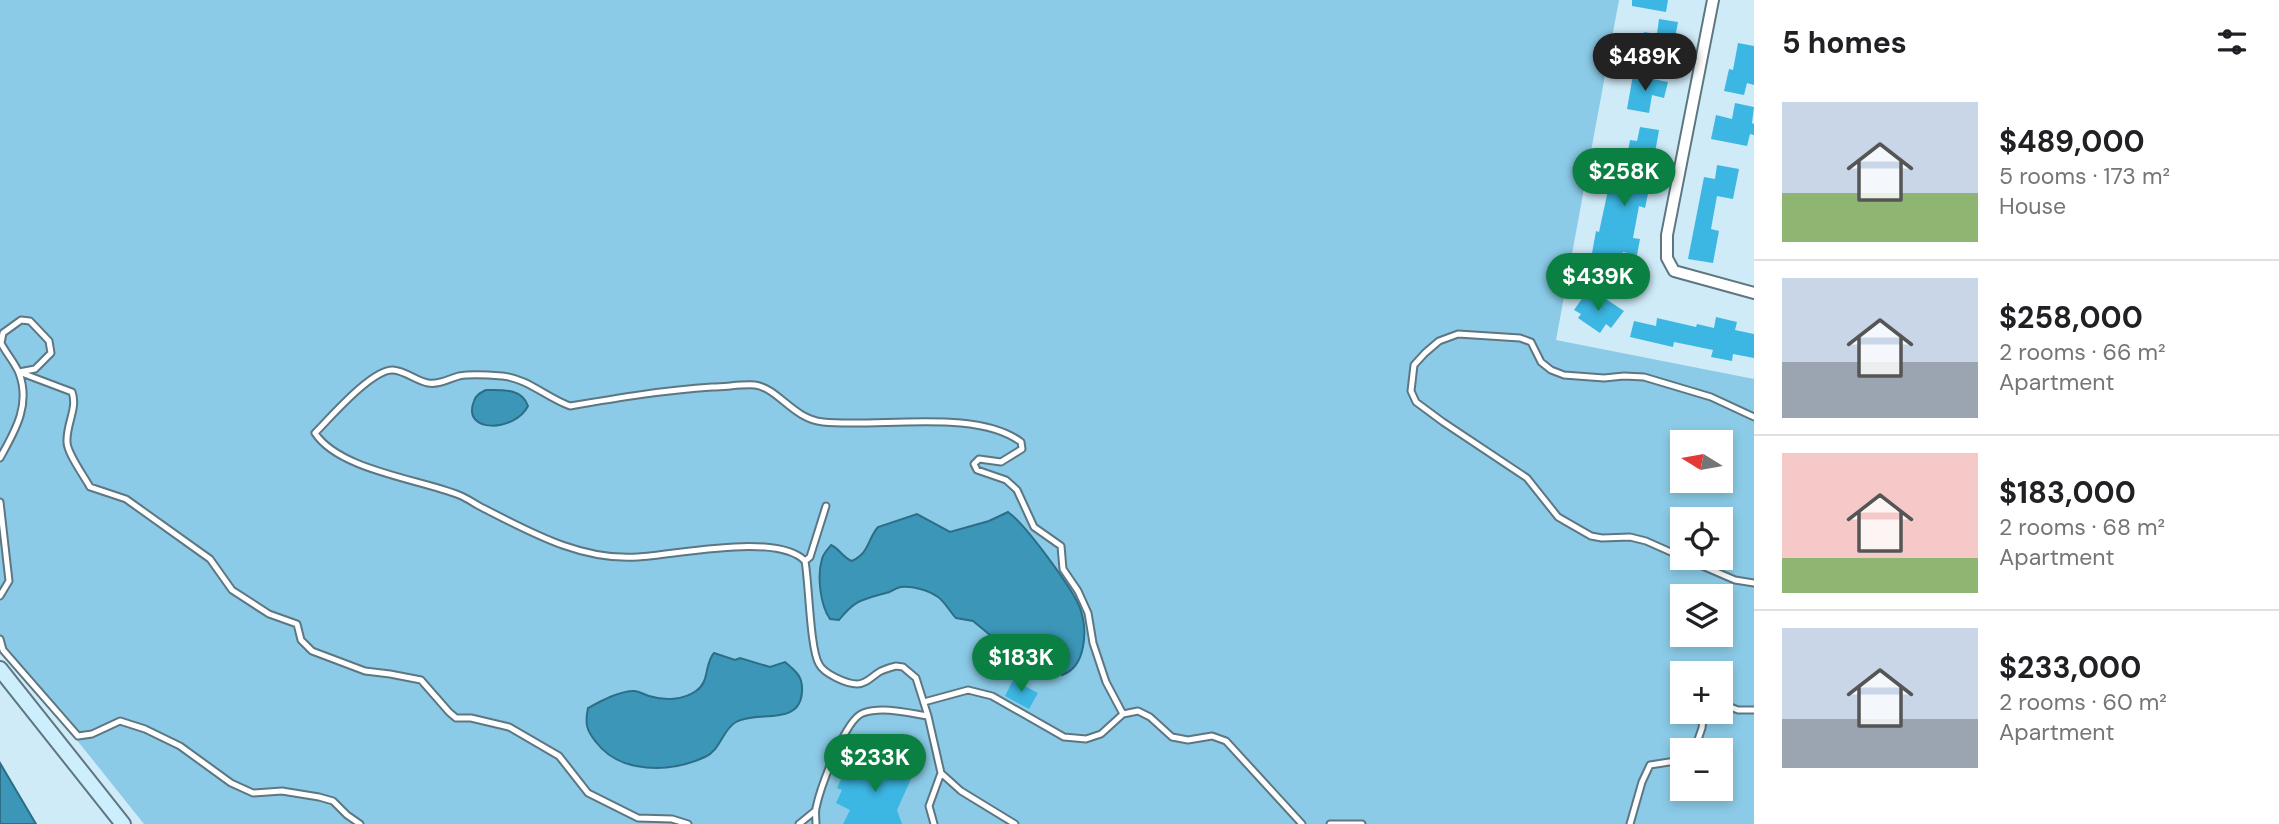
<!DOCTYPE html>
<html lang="en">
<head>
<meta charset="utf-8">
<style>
	:root { --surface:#fff; --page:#f6f6f6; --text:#202124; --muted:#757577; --line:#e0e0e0; --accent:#0b8043 }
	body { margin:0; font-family:"DM Sans",sans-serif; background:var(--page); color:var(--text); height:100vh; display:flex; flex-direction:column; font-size:26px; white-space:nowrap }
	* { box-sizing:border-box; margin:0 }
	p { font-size:23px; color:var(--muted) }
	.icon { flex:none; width:38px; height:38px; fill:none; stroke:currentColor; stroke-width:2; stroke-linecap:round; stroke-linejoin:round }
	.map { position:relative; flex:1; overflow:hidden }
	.panel { display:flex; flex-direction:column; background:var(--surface); width:525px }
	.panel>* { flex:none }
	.needle { width:46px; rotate:281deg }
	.controls { position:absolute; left:1670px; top:430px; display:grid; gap:14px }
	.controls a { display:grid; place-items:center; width:63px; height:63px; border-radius:0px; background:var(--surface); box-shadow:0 4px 10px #0003; font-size:35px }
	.price { position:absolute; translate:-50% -60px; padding:0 16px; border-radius:24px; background:var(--accent); color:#fff; font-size:23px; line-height:46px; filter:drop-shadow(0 2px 4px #0008) }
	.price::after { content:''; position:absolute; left:50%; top:42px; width:21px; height:16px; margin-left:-10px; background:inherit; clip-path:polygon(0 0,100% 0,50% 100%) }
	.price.active { background:#222; color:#fff }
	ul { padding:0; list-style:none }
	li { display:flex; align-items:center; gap:21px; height:175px; padding:0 28px }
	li+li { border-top:2px solid var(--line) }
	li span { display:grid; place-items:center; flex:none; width:196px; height:140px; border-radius:0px; color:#555 }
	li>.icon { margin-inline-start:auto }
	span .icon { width:84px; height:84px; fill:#fffc; stroke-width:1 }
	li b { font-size:30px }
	h2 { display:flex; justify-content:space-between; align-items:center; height:84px; padding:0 28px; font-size:30px }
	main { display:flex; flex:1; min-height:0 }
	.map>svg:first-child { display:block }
</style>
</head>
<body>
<main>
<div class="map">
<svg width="1754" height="824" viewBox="0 0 1754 824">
	<rect width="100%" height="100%" fill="#d0ebf8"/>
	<path fill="#8bcbe7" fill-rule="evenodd" d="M0 0H1619L1556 340 1754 379V824H144L0 644ZM1682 443H1720V481H1682ZM1682 520H1720V558H1682ZM1682 597H1720V635H1682ZM1682 674H1720V712H1682ZM1682 751H1720V789H1682Z"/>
	<path fill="#3c96b8" stroke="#2c6e86" stroke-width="2" d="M486 390C502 390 522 388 528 406 515 432 461 434 474 401 476 395 480 393 486 390Z
		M1008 512C1025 524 1073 589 1080 608 1088 630 1086 667 1062 675L1046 664 1025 658 1021 649H1007L973 621 956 618C950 612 945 602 938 597 928 590 913 586 901 587 895 588 891 592 886 593 861 600 855 600 839 620L830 619C820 605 817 575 822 559 823 554 828 549 831 545 840 549 843 558 852 561 870 552 867 540 878 527L917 514 950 532 989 521Z
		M714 653 735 660 740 658 770 667 785 662C797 672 803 677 802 692 800 727 757 710 736 722 722 730 721 750 705 757 670 773 620 774 596 742 586 730 585 723 588 708 601 701 619 691 634 691 639 691 645 695 649 696 665 701 683 700 696 691 710 682 704 664 714 653Z
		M0 763 36 824H0Z"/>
	<path fill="#3cb7e3" d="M1632 0H1668L1666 12 1632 6Z
		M1659 19 1678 22 1671 60 1640 54 1644 32 1657 34Z
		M1738 43 1754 46V85L1747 83 1744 95 1724 91 1729 69 1733 70Z
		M1633 75 1668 82 1664 98 1652 95 1649 113 1627 109Z
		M1735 103 1754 107 1752 123 1754 124V135L1750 134 1747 146 1711 139 1716 115 1732 119Z
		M1640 127 1659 130 1655 153 1652 152 1650 160H1648L1643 188 1649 189 1645 208 1639 206 1633 238 1640 239 1637 255 1623 252 1619 276 1589 270 1596 231 1599 232 1610 181 1622 184 1630 140 1637 141Z
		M1717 165 1739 169 1733 199 1717 196 1711 229 1719 231 1713 263 1688 259 1704 177 1715 179Z
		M1586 293 1602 305 1606 299 1624 311 1611 328 1606 324 1600 333 1578 318 1581 314 1574 310Z
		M1716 317 1737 322 1735 330 1754 334V358L1733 354 1732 361 1711 357 1713 350 1674 342 1673 347 1630 337 1634 321 1656 326 1657 318 1696 327 1697 324 1714 328Z
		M978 656 995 661 992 672 975 667Z
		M1013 680 1038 693 1029 709 1005 696Z
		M891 756 906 762 904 765 915 770 897 810 902 824H843L850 810 836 803 842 790 837 788 844 772 856 768 880 778Z"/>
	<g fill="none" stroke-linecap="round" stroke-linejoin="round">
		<defs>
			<path id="lane" d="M19 372 72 392C78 408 66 424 67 442 67 453 84 476 90 487L126 499 210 559 232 590 269 614 297 624 301 640 312 651 365 671 390 674 421 680 449 712 456 718H471L509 727 559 756 588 793 638 818 672 819 688 824
				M0 458C15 431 31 405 19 373 15 363 6 353 1 343L3 333 21 320 30 321 49 341 51 353 35 369 19 372
				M0 502 9 581 0 596
				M1682 557 1646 541 1630 537 1602 538 1591 536 1558 517 1527 478 1443 422 1416 402 1411 391 1414 365 1425 353 1439 341 1458 334 1520 338 1531 342 1541 362 1551 370 1564 375 1604 378 1624 376 1644 377 1711 397 1754 417
				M1684 558 1735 580 1754 583
				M805 561 810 557 826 506
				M0 639 3 650 78 736 92 734 120 721 145 729 180 746 231 783 253 793 282 791 319 797 333 801 347 815 360 824
				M924 702 968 690 992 696 1064 737 1086 739 1101 734 1123 714 1138 711 1150 717 1172 737 1188 740 1212 736 1226 741 1302 824
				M1720 703 1738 710H1754
				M1694 751 1702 728 1704 712
				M799 824 815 811
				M816 824C816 819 815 813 816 808 820 789 845 719 863 713 883 706 908 713 928 716
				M934 824 929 806 941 773
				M1015 824 961 791 941 773 928 716 916 678 903 667 896 666C891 667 886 669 881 671 873 675 867 684 857 684 847 684 824 674 819 664 810 649 809 583 805 561 777 532 677 555 638 557 582 561 532 533 483 508 475 504 467 498 459 495 419 479 339 470 315 433 331 417 372 369 393 370 406 371 416 381 428 383 439 385 448 379 459 376 471 374 489 375 502 376 527 378 547 398 570 406 617 398 665 390 712 387 726 387 741 384 755 385 778 388 793 419 823 422 879 428 976 408 1021 442L1022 449 1001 462 979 459 974 464 977 470 1006 480 1017 490 1034 527 1061 546 1063 569 1078 591 1088 613 1093 643 1106 682 1123 714
				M1330 824H1362
				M1630 824 1642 782 1650 765 1682 760"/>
			<path id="street" d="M1713 0 1667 235V258L1674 271 1754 293"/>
			<path id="secondary" d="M0 669 123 824"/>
		</defs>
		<use href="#lane" stroke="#5d7681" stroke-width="9"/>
		<use href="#street" stroke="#5d7681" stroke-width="14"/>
		<use href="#secondary" stroke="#5d7681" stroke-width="18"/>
		<use href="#lane" stroke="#fff" stroke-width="5"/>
		<use href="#street" stroke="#fff" stroke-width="10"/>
		<use href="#secondary" stroke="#cdeffd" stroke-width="14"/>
	</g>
</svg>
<div class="controls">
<a><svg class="needle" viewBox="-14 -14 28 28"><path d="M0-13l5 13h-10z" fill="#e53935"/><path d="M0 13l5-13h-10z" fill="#757577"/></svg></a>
<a><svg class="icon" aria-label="locate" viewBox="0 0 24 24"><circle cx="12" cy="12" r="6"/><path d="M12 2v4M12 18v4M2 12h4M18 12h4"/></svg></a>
<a><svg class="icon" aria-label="layers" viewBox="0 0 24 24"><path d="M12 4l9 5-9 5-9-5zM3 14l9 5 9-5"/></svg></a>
<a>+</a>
<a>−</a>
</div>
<b class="price active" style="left:1645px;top:93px">$489K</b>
<b class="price" style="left:1624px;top:208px">$258K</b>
<b class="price" style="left:1598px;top:313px">$439K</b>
<b class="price" style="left:1021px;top:694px">$183K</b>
<b class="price" style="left:875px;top:794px">$233K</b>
</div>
<section class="panel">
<h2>5 homes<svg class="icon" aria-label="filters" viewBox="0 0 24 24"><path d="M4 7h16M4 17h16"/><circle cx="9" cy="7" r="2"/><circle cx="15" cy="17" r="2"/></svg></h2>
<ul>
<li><span style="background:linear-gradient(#c9d6e8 65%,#8fb573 0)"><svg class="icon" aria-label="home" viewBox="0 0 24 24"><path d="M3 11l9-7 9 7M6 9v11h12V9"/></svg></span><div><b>$489,000</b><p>5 rooms · 173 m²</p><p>House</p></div></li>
<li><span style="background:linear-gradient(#c9d6e8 60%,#9aa5b1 0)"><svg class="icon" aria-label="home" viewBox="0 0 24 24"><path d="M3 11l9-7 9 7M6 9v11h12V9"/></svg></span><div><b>$258,000</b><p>2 rooms · 66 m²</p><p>Apartment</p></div></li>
<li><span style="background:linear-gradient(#f6c9c9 75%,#8fb573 0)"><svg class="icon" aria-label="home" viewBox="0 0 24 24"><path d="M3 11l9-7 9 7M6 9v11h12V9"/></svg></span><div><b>$183,000</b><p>2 rooms · 68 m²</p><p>Apartment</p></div></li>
<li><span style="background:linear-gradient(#c9d6e8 65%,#9aa5b1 0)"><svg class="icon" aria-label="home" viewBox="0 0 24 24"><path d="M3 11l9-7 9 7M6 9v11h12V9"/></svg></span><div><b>$233,000</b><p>2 rooms · 60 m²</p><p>Apartment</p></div></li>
</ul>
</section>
</main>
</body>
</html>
